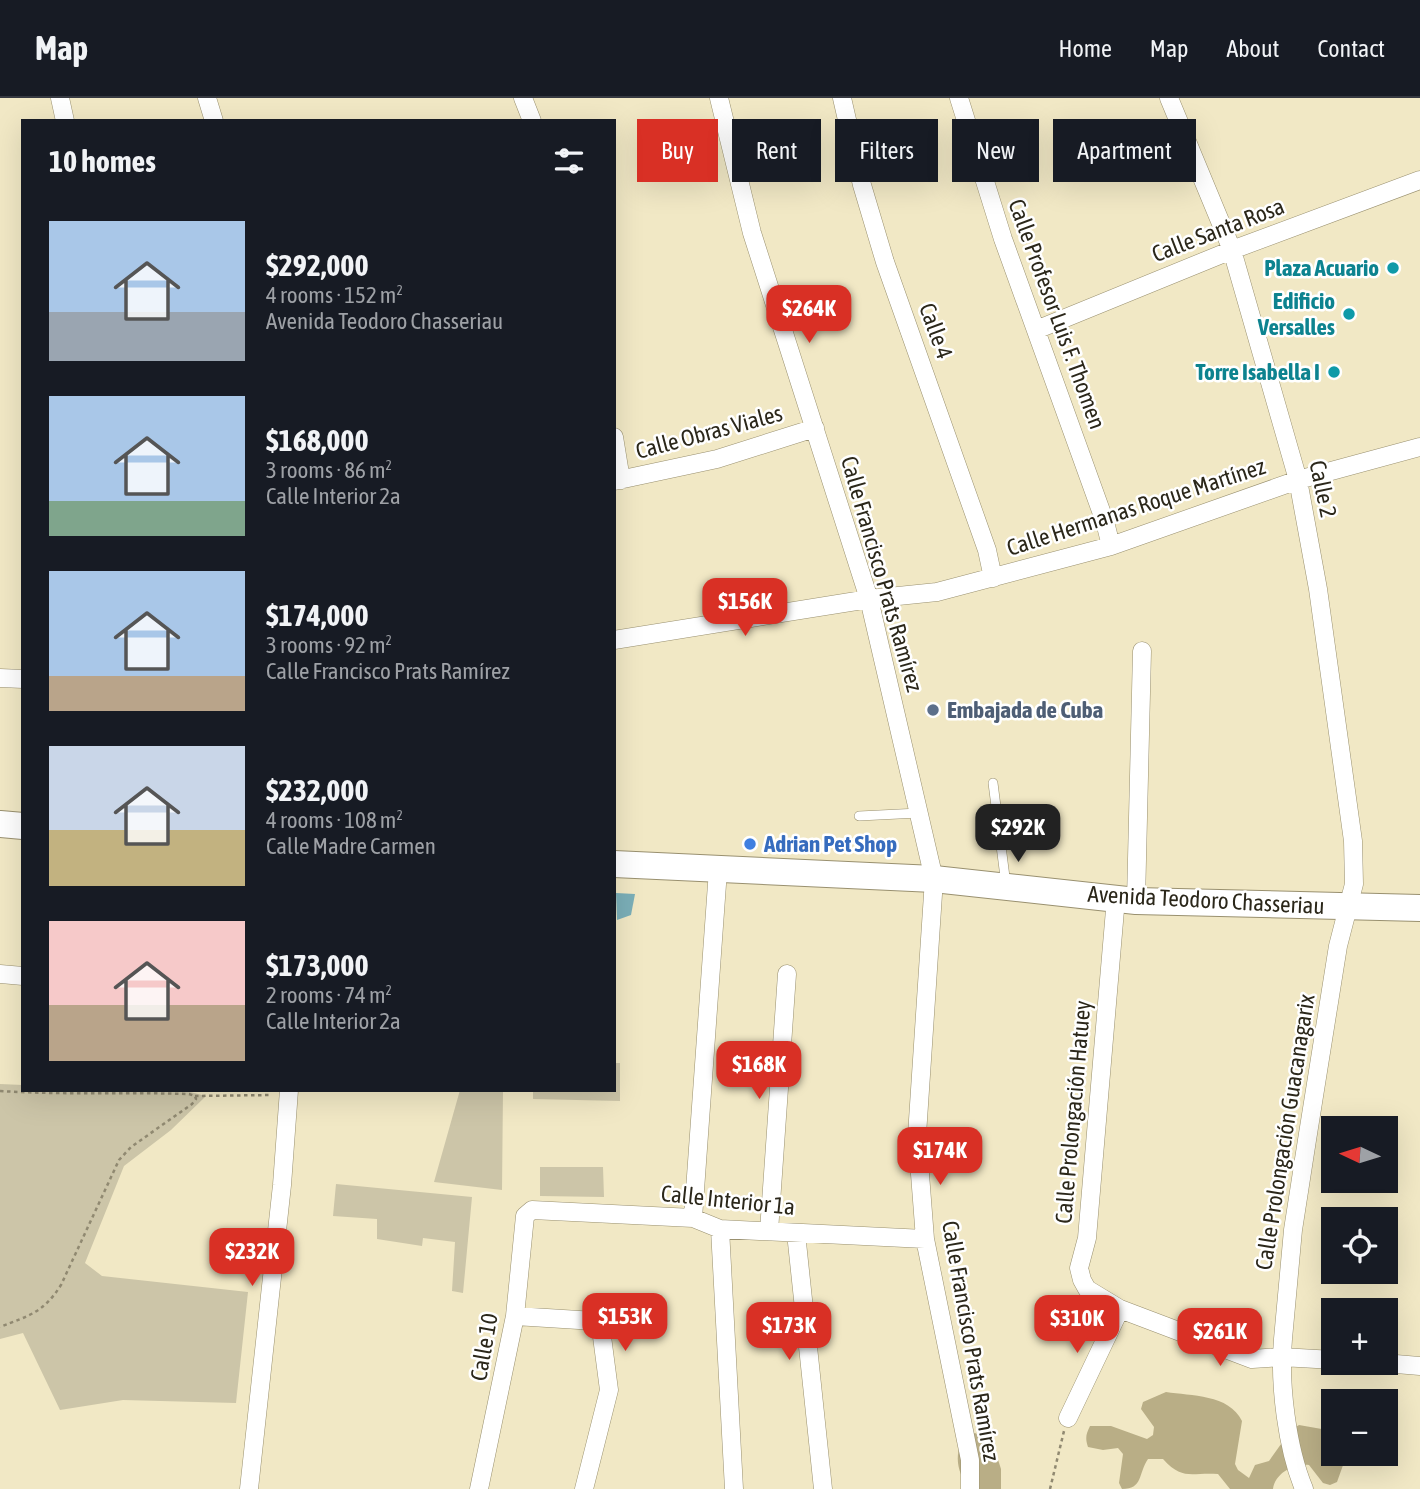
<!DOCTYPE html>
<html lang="en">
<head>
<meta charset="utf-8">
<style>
	:root { --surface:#171b24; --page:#242831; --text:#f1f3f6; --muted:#9ea1a6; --line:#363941; --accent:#d93025 }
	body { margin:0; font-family:"Asap Condensed",sans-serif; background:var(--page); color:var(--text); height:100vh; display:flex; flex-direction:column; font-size:26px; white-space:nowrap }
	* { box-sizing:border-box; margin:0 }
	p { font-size:23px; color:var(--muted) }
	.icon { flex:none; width:38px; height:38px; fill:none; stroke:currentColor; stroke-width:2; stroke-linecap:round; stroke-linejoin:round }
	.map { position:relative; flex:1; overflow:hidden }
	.panel { position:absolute; left:21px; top:21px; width:595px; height:973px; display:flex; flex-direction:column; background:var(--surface); border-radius:0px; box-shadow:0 7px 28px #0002 }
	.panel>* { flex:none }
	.top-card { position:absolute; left:637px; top:21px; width:665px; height:63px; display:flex; gap:14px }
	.needle { width:46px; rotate:274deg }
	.tools { position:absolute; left:1321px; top:1018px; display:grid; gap:14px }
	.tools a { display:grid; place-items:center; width:77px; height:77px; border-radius:0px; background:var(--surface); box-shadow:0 7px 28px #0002; font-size:35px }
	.price { position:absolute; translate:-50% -60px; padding:0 16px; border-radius:14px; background:var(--accent); color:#fff; font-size:23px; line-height:46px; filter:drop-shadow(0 2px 4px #0008) }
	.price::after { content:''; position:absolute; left:50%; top:42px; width:21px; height:16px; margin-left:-10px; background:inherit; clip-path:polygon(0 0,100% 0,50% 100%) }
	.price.on { background:#222; color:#fff }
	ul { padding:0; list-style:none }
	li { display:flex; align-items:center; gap:21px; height:175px; padding:0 28px }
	li span { display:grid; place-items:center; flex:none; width:196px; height:140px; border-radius:0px; color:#555 }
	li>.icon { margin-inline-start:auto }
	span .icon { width:84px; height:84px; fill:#fffc; stroke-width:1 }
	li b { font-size:30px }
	h2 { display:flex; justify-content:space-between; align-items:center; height:84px; padding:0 28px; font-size:30px }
	.tag { padding:0 24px; border-radius:0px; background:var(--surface); box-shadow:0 7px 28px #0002; font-size:24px; line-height:63px }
	.tag.on { background:var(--accent); color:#fff }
	header { display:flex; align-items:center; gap:42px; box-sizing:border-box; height:98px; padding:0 35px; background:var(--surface); border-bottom:2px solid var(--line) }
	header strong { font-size:33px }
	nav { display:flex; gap:38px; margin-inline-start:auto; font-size:24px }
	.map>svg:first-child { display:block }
</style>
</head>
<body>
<header>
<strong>Map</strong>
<nav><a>Home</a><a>Map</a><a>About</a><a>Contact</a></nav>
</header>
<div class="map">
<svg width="1420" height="1391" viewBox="0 0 1420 1391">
	<rect width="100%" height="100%" fill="#f1e8c5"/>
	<path fill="#ccc5a8" d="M614 965H620V1003L533 1001V992H614Z
		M0 986 23 987V992H182L206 998 171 1032 124 1068 85 1165 102 1178 248 1194 236 1305 123 1302 60 1312 23 1235 0 1241Z
		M460 992H503L502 1092 434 1084Z
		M540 1069H603L604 1099 540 1098Z
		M336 1086 472 1099 463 1195 452 1193 455 1144 423 1140 422 1148 377 1141V1121L333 1118Z"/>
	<path fill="#b9ae86" d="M1166 1294C1191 1298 1229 1296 1242 1323L1235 1366 1238 1372 1249 1380 1255 1367 1269 1363 1291 1332 1299 1327 1333 1333 1334 1356H1347L1337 1384 1330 1387 1323 1385 1309 1367C1294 1365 1275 1375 1273 1391H1230L1218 1376C1191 1374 1183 1383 1163 1361H1148C1138 1376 1143 1391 1122 1391L1119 1385 1123 1356 1118 1350 1103 1352 1088 1349C1085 1340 1086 1336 1090 1328H1111L1147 1341 1153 1337 1154 1329 1141 1311 1143 1304Z
		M975 1335 992 1343 1001 1371V1391H969C956 1373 950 1346 975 1335Z"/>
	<path fill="#7bafb8" d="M616 795 635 796 631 817 617 822Z"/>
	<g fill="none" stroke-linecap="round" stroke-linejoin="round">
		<defs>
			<path id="lane" d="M993 685 1006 787
				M859 718 919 715"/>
			<path id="street" d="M60 0 65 23
				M207 0 214 23
				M523 0 532 23
				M719 0 752 135 869 501 934 781 917 1037 925 1141 970 1362V1391
				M842 0 862 87 885 164 987 452 993 480
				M959 0 1003 141 1105 424 1111 448
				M1169 0 1232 152 1298 382 1318 491 1353 743 1354 786 1338 848 1307 1042 1293 1132 1283 1241C1279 1286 1287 1350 1304 1391
				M1036 232 1232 152 1420 82
				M614 339 621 382
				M614 383 717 361 815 330
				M614 542 869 501 937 494 1111 448 1298 382 1420 349
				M0 580 23 581
				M1116 800 1087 1140 1079 1170 1082 1182 1087 1191 1120 1211 1252 1261 1281 1259 1334 1262
				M1136 803 1142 553
				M0 876 23 878
				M693 1120 718 772
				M720 1131 734 1391
				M769 1133 787 876
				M796 1135 823 1391
				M515 1218 595 1223 601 1231 609 1292 584 1391
				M1384 1265 1420 1268
				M1068 1320 1120 1211
				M249 1391 282 1087 289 992
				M479 1391 515 1218 525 1118 532 1112 693 1120 720 1131 925 1141"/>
			<path id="secondary" d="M0 726 23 728
				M614 766 934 781 1136 803 1420 810"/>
		</defs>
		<use href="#lane" stroke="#99906f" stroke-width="10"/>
		<use href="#street" stroke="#99906f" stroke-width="19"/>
		<use href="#secondary" stroke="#99906f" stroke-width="28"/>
		<path stroke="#908971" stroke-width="2.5" stroke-dasharray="3.5 3.5" stroke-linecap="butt" d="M0 993C63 997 126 994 189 996L195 998 196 1001 192 1006 131 1049 119 1062 61 1187C43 1215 30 1217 0 1229
			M195 998 272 997
			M1050 1391 1064 1333"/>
		<use href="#lane" stroke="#fff" stroke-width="9"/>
		<use href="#street" stroke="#fff" stroke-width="18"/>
		<use href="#secondary" stroke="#fff" stroke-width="26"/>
	</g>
	<g fill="#0f9aa8" stroke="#fff" stroke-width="2.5">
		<circle cx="1393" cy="170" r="7"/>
		<circle cx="1349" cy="216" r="7"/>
		<circle cx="1334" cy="274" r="7"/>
	</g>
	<circle fill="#5c6f8a" stroke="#fff" stroke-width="2.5" cx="933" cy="612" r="7"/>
	<circle fill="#3f7fe0" stroke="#fff" stroke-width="2.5" cx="750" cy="746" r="7"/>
	<g text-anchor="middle" stroke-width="5" stroke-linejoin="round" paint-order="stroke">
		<g font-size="23" fill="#2b271a" stroke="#fff">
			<text transform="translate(1218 132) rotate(-21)" y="8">Calle Santa Rosa</text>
			<text transform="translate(1057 216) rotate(70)" y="8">Calle Profesor Luis F. Thomen</text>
			<text transform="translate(936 233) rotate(70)" y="8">Calle 4</text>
			<text transform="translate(709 334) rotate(-15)" y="8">Calle Obras Viales</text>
			<text transform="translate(1323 391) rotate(78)" y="8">Calle 2</text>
			<text transform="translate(1136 409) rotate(-18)" y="8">Calle Hermanas Roque Martínez</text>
			<text transform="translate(882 476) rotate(74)" y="8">Calle Francisco Prats Ramírez</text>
			<text transform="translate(1206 802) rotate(3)" y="8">Avenida Teodoro Chasseriau</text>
			<text transform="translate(1073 1014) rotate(-85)" y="8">Calle Prolongación Hatuey</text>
			<text transform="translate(1285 1034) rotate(-81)" y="8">Calle Prolongación Guacanagarix</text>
			<text transform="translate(728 1102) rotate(6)" y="8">Calle Interior 1a</text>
			<text transform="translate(971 1243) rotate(80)" y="8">Calle Francisco Prats Ramírez</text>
			<text transform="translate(484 1249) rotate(-80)" y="8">Calle 10</text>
		</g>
		<g font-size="23" font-weight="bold" fill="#0d838f" stroke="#fff" text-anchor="end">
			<text x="1379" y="178">Plaza Acuario</text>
			<text x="1335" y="211">Edificio<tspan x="1335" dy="26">Versalles</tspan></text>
			<text x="1320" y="282">Torre Isabella I</text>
		</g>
		<g font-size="23" font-weight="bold" fill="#4e5e75" stroke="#fff" text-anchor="start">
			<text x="947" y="620">Embajada de Cuba</text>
		</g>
		<g font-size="23" font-weight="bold" fill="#366cbe" stroke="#fff" text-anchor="start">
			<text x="764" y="754">Adrian Pet Shop</text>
		</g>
	</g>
</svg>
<div class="tools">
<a><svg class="needle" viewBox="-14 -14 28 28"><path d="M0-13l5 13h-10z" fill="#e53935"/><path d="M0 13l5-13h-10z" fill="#9ea1a6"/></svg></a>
<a><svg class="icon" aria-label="locate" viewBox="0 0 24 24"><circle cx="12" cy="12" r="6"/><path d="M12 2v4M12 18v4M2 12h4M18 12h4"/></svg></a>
<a>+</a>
<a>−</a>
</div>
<b class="price" style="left:809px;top:247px">$264K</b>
<b class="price" style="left:745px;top:540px">$156K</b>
<b class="price on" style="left:1018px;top:766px">$292K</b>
<b class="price" style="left:759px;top:1003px">$168K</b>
<b class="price" style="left:940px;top:1089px">$174K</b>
<b class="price" style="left:252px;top:1190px">$232K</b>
<b class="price" style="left:625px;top:1255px">$153K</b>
<b class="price" style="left:1077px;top:1257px">$310K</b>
<b class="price" style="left:789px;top:1264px">$173K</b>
<b class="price" style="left:1220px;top:1270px">$261K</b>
<div class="top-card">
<a class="tag on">Buy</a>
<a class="tag">Rent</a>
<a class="tag">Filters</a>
<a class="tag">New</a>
<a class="tag">Apartment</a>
</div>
<section class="panel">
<h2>10 homes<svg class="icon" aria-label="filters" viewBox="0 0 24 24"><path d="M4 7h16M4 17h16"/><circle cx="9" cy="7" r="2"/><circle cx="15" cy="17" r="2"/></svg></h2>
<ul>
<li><span style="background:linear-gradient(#a9c7e8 65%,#9aa5b1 0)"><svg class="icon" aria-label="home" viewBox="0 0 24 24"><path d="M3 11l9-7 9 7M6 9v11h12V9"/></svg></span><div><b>$292,000</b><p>4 rooms · 152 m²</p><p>Avenida Teodoro Chasseriau</p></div></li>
<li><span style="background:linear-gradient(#a9c7e8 75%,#7fa58c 0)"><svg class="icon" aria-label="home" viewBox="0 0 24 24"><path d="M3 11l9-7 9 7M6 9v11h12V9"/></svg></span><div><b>$168,000</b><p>3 rooms · 86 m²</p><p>Calle Interior 2a</p></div></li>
<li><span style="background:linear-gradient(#a9c7e8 75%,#b9a48a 0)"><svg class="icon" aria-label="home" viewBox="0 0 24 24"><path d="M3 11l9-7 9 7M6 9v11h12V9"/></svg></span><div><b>$174,000</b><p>3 rooms · 92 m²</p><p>Calle Francisco Prats Ramírez</p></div></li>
<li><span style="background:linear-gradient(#c9d6e8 60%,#c2b280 0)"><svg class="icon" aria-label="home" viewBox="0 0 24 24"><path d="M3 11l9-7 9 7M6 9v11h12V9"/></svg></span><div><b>$232,000</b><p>4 rooms · 108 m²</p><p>Calle Madre Carmen</p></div></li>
<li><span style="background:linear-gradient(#f6c9c9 60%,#b9a48a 0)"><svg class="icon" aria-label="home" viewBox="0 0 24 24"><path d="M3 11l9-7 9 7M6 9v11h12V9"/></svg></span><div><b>$173,000</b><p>2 rooms · 74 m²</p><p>Calle Interior 2a</p></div></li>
</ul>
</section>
</div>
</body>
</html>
